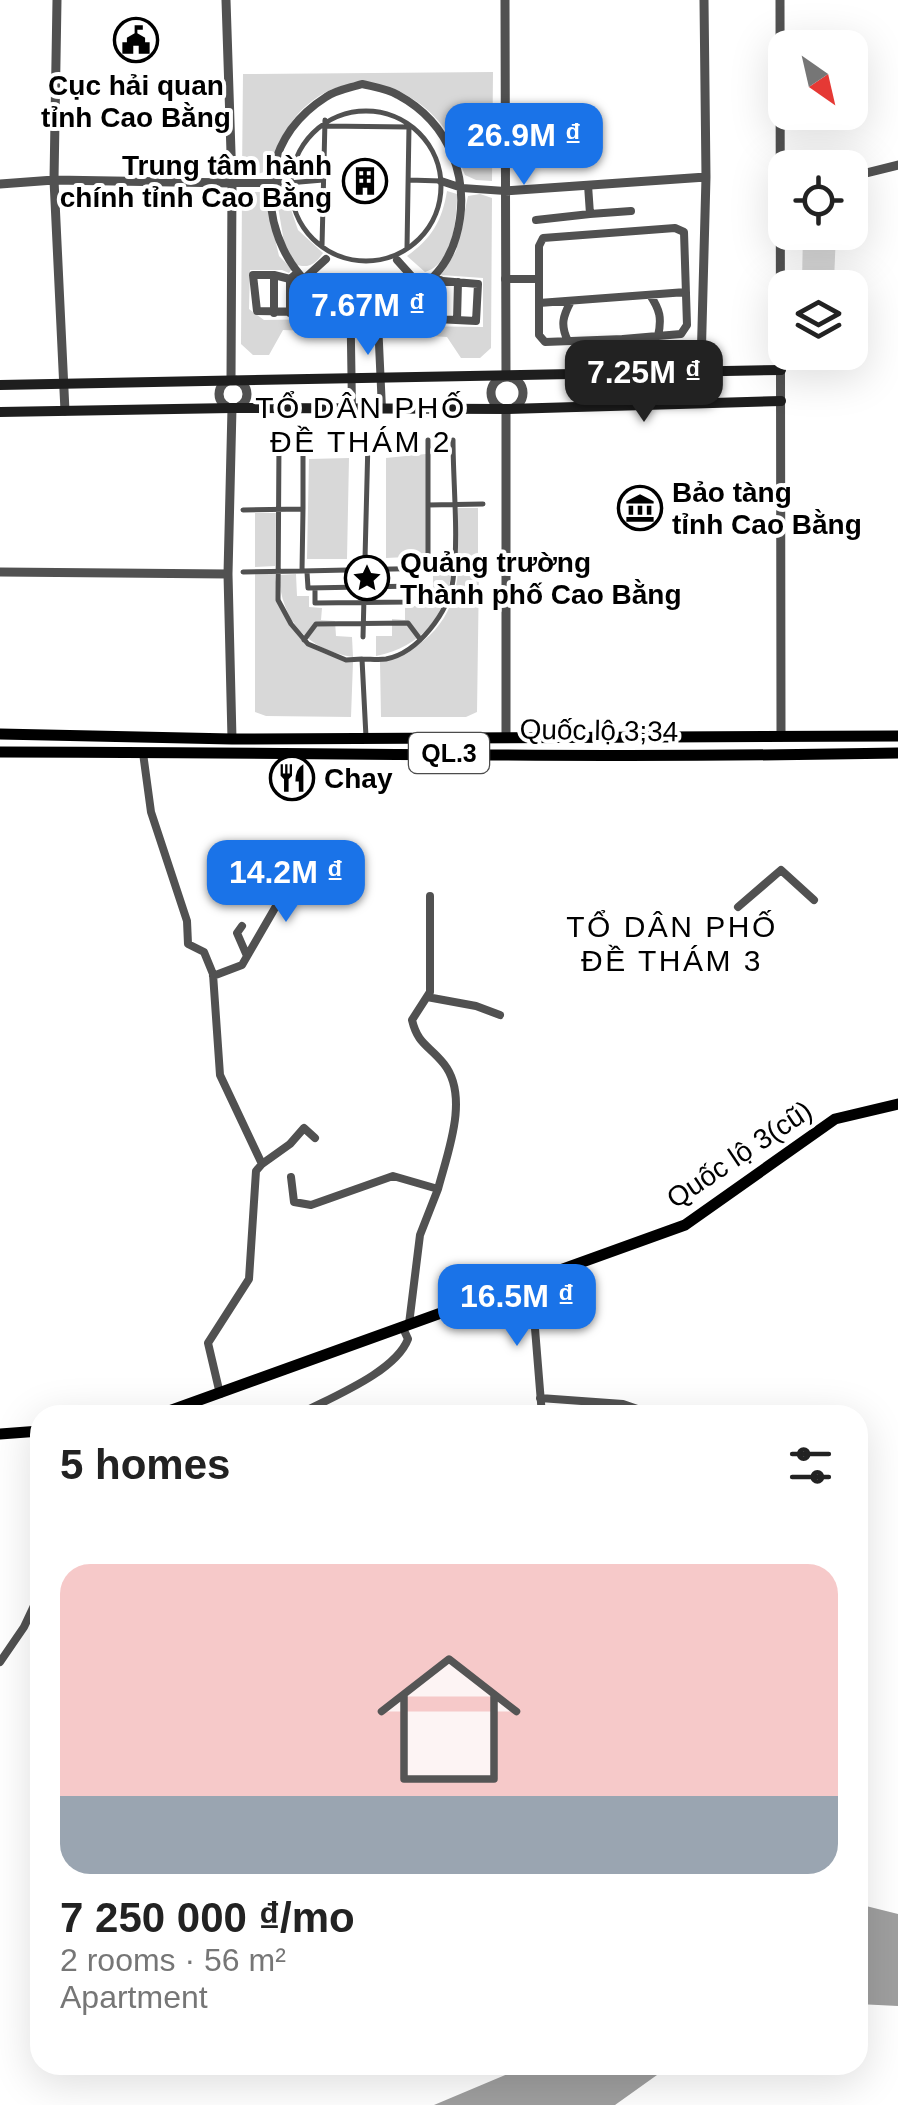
<!DOCTYPE html>
<html lang="en">
<head>
<meta charset="utf-8">
<style>
	:root { --surface:#fff; --page:#f2f2f2; --text:#222; --muted:#767676; --accent:#1a73e8 }
	body { margin:0; font-family:Arial,sans-serif; background:var(--page); color:var(--text); height:100vh; display:flex; flex-direction:column; font-size:38px; white-space:nowrap }
	* { box-sizing:border-box; margin:0 }
	p { font-size:32px; color:var(--muted) }
	.icon { flex:none; width:55px; height:55px; fill:none; stroke:currentColor; stroke-width:2; stroke-linecap:round; stroke-linejoin:round }
	.map { position:relative; flex:1; overflow:hidden }
	.details { position:absolute; left:30px; top:1405px; width:838px; height:670px; display:flex; flex-direction:column; background:var(--surface); border-radius:30px; box-shadow:0 10px 40px #0002 }
	.details>* { flex:none }
	.needle { width:65px; rotate:146deg }
	.controls { position:absolute; left:768px; top:30px; display:grid; gap:20px }
	.controls a { display:grid; place-items:center; width:100px; height:100px; border-radius:20px; background:var(--surface); box-shadow:0 10px 40px #0002; font-size:50px }
	.price { position:absolute; translate:-50% -85px; padding:0 22px; border-radius:20px; background:var(--accent); color:#fff; font-size:32px; line-height:65px; filter:drop-shadow(0 2px 5px #0008) }
	.price::after { content:''; position:absolute; left:50%; top:60px; width:30px; height:22px; margin-left:-15px; background:inherit; clip-path:polygon(0 0,100% 0,50% 100%) }
	.price.current { background:#222; color:#fff }
	ul { padding:0; list-style:none }
	li { display:grid; align-content:center; gap:20px; height:530px; padding:0 30px }
	li span { display:grid; place-items:center; height:310px; border-radius:30px; color:#555 }
	li>.icon { margin-inline-start:auto }
	span .icon { width:180px; height:180px; fill:#fffc; stroke-width:1 }
	li b { font-size:42px }
	h2 { display:flex; justify-content:space-between; align-items:center; height:120px; padding:0 30px; font-size:42px }
	.map>svg:first-child { display:block }
</style>
</head>
<body>
<div class="map">
<svg width="898" height="2105" viewBox="0 0 898 2105">
	<rect width="100%" height="100%" fill="#fff"/>
	<path fill="#d8d8d8" d="M493 72 492 181 476 180 465 175C459 161 455 144 447 132 415 85 351 64 306 106 297 113 288 127 282 137 276 148 275 165 265 171 258 176 250 174 242 174L243 74Z
		M284 189 298 230 323 253C315 265 308 269 294 264L284 242 276 195 277 190Z
		M447 191 457 194C457 218 453 264 425 272L407 256C432 238 442 221 447 191Z
		M242 192H264L279 256 292 269 289 273 282 270H250L249 309 264 320 323 319 320 307 306 305 293 290 301 283 320 301 347 310V332L283 330 269 355H253L241 344Z
		M480 194 492 198 491 348 480 358H461L447 337 382 333 384 312 418 298 429 289H433V308H411V326L483 327V278L441 275 456 251 468 196Z
		M803 233H836L834 281H802Z
		M426 454V556L386 558V458Z
		M349 458 347 559H307L309 459Z
		M458 508H478V562H457Z
		M255 513H276L275 566 255 567Z
		M479 570 477 712 466 717H381L380 662C426 649 454 620 458 572Z
		M452 571C444 618 423 646 376 656V636H392V619L405 620V606H419L420 595 433 593V573Z
		M255 574H275C276 592 289 627 302 640 314 652 336 658 353 662L351 717 266 716 255 712Z
		M296 574 297 596H309V607L322 608 321 620 335 621 336 636 352 637 353 657C307 650 281 620 279 575Z"/>
	<path fill="#9f9f9f" d="M858 1904 898 1914V2006L858 2004Z
		M529 2065H671L615 2105H434Z"/>
	<g fill="none" stroke-linecap="round" stroke-linejoin="round">
		<path stroke="#515151" stroke-width="5" d="M291 186a75 75 0 1 1 150 0a75 75 0 1 1-150 0Z
			M325 126 409 127
			M409 180 441 181
			M288 183 323 180
			M322 246 325 120
			M407 248 409 126
			M279 441 278 600 291 624 308 644 346 660 362 659
			M428 505V440
			M303 509 302 571 484 567
			M243 510 303 509V441
			M428 568V505L483 504
			M243 572 302 571
			M307 572 308 588 416 586 417 569
			M315 588V603L408 602 409 586
			M363 637 368 441
			M304 640 316 624 408 623 420 639
			M366 737 362 659C370 659 379 660 386 659 418 653 449 612 453 580 459 538 453 483 453 440"/>
		<path stroke="#515151" stroke-width="8" d="M362 84C374 87 388 89 398 95 450 123 472 180 456 237 449 262 432 282 410 295 305 359 205 174 326 97 336 90 350 88 362 84Z
			M441 181 462 188 505 191
			M232 183H288
			M590 214 631 211
			M536 220 590 214 588 185
			M397 260 415 280
			M297 273 290 279 274 275H253L257 311 314 312
			M290 279V313
			M304 279 326 259
			M305 279H376
			M350 279 352 409
			M505 279H539
			M650 295C660 310 662 318 658 336
			M539 303 686 292
			M274 313V275
			M416 318 476 321 478 284 431 280
			M439 318 440 280
			M457 320 458 282
			M623 339 545 342 539 335V246L543 238 675 228 684 232 687 325 681 334 623 339V374
			M568 341C560 325 563 316 571 301
			M382 409 376 279H414
			M143 753 151 812 187 921 188 944 204 952 213 974 220 1075 262 1164 256 1171 249 1279 208 1343 220 1394
			M430 896V992L412 1020C418 1045 429 1045 444 1064 470 1097 447 1154 438 1189
			M738 907 781 870 814 900
			M242 926 237 933 247 956
			M213 976 242 965 290 882 322 877 327 854
			M427 997 476 1006 500 1015
			M262 1164 290 1144 304 1128 315 1138
			M291 1177 294 1202 311 1205 393 1176 438 1189 420 1235 409 1324
			M531 1279 542 1415
			M540 1398 623 1404 655 1415
			M298 1415C329 1398 395 1373 408 1339L402 1326
			M0 1662 24 1627 40 1593"/>
		<path stroke="#515151" stroke-width="9" d="M57 0 54 180 65 411
			M226 0 232 183 231 379
			M505 0 506 376
			M780 0 781 737
			M850 177 898 165
			M0 184 54 180 232 183
			M505 191 706 177
			M491 393a16 16 0 1 1 32 0a16 16 0 1 1-32 0Z
			M219 394a14 14 0 1 1 28 0a14 14 0 1 1-28 0Z
			M700 403 706 177 704 0
			M506 409V738
			M0 572 228 574
			M232 739 228 574 232 408"/>
		<path stroke="#1e1e1e" stroke-width="10" d="M0 385 781 370
			M0 412 232 408 506 409 781 401"/>
		<path stroke="#000" stroke-width="11" d="M158 1415 685 1225 835 1119 898 1104
			M0 1434 40 1431"/>
		<path stroke="#000" stroke-width="11" d="M0 734 232 739 898 736
			M0 752C299 752 599 759 898 753"/>
	</g>
	<defs>
		<symbol id="civic-ring" viewBox="-11 -11 22 22"><circle r="9.5" fill="#fff" stroke="#000" stroke-width="1.5"/><path d="M-.6-6.5H3V-4.5H.6V-3L4-1V1h2V6H-6V1h2V-1L-.6-3ZM-1.2 2.5V6h2.4V2.5Z" fill="#000"/></symbol>
		<symbol id="building-ring" viewBox="-11 -11 22 22"><circle r="9.5" fill="#fff" stroke="#000" stroke-width="1.5"/><path d="M-4-6H4V6H1V3H-1V6H-4ZM-2.5-4.3h1.7v1.8h-1.7ZM.8-4.3h1.7v1.8H.8ZM-2.5-1h1.7V.8h-1.7ZM.8-1h1.7V.8H.8Z" fill="#000"/></symbol>
		<symbol id="museum-ring" viewBox="-11 -11 22 22"><circle r="9.5" fill="#fff" stroke="#000" stroke-width="1.5"/><path d="M0-6L6-3V-2H-6V-3ZM-5-1h2V3h-2ZM-1-1h2V3h-2ZM3-1h2V3H3ZM-6 4H6V6H-6Z" fill="#000"/></symbol>
		<symbol id="sight-ring" viewBox="-11 -11 22 22"><circle r="9.5" fill="#fff" stroke="#000" stroke-width="1.5"/><path d="M0-6L1.8-2.2L6-1.7L2.9 1.2L3.7 5.4L0 3.3L-3.7 5.4L-2.9 1.2L-6-1.7L-1.8-2.2Z" fill="#000"/></symbol>
		<symbol id="restaurant-ring" viewBox="-11 -11 22 22"><circle r="9.5" fill="#fff" stroke="#000" stroke-width="1.5"/><path d="M-5-6h1v4h1v-4h1v4h1v-4h1v5L-1.5 .5V6h-2V.5L-5-1ZM5-6V6H3V1.5H1.5Q1.5-4 5-6Z" fill="#000"/></symbol>
	</defs>
	<g fill-rule="evenodd">
		<use href="#civic-ring" x="111" y="15" width="50" height="50"/>
		<use href="#building-ring" x="340" y="156" width="50" height="50"/>
		<use href="#museum-ring" x="615" y="483" width="50" height="50"/>
		<use href="#sight-ring" x="342" y="553" width="50" height="50"/>
		<use href="#restaurant-ring" x="267" y="753" width="50" height="50"/>
	</g>
	<g text-anchor="middle" stroke-width="8" stroke-linejoin="round" paint-order="stroke">
		<rect fill="#fff" stroke="#4c4c4c" stroke-width="2.5" x="409" y="733" width="80" height="40" rx="8"/>
		<g font-size="25" font-weight="bold" fill="#000">
			<text x="449" y="762">QL.3</text>
		</g>
		<g font-size="28" font-weight="bold" fill="#000" stroke="#fff" text-anchor="start">
			<text x="136" y="95" text-anchor="middle">Cục hải quan<tspan x="136" dy="32">tỉnh Cao Bằng</tspan></text>
			<text x="332" y="175" text-anchor="end">Trung tâm hành<tspan x="332" dy="32">chính tỉnh Cao Bằng</tspan></text>
			<text x="672" y="502">Bảo tàng<tspan x="672" dy="32">tỉnh Cao Bằng</tspan></text>
			<text x="400" y="572">Quảng trường<tspan x="400" dy="32">Thành phố Cao Bằng</tspan></text>
			<text x="324" y="788">Chay</text>
		</g>
		<g font-size="28" fill="#000" stroke="#fff">
			<text transform="translate(599 730) rotate(1)" y="10">Quốc lộ 3;34</text>
			<text transform="translate(739 1154) rotate(-34)" y="10">Quốc lộ 3(cũ)</text>
		</g>
		<g font-size="30" letter-spacing="2.5" fill="#000" stroke="#fff">
			<text x="361" y="418">TỔ DÂN PHỐ<tspan x="361" dy="34">ĐỀ THÁM 2</tspan></text>
			<text x="672" y="937">TỔ DÂN PHỐ<tspan x="672" dy="34">ĐỀ THÁM 3</tspan></text>
		</g>
	</g>
</svg>
<div class="controls">
<a><svg class="needle" viewBox="-14 -14 28 28"><path d="M0-13l5 13h-10z" fill="#e53935"/><path d="M0 13l5-13h-10z" fill="#767676"/></svg></a>
<a><svg class="icon" aria-label="locate" viewBox="0 0 24 24"><circle cx="12" cy="12" r="6"/><path d="M12 2v4M12 18v4M2 12h4M18 12h4"/></svg></a>
<a><svg class="icon" aria-label="layers" viewBox="0 0 24 24"><path d="M12 4l9 5-9 5-9-5zM3 14l9 5 9-5"/></svg></a>
</div>
<b class="price" style="left:524px;top:188px">26.9M ₫</b>
<b class="price" style="left:368px;top:358px">7.67M ₫</b>
<b class="price current" style="left:644px;top:425px">7.25M ₫</b>
<b class="price" style="left:286px;top:925px">14.2M ₫</b>
<b class="price" style="left:517px;top:1349px">16.5M ₫</b>
<section class="details">
<h2>5 homes<svg class="icon" aria-label="filters" viewBox="0 0 24 24"><path d="M4 7h16M4 17h16"/><circle cx="9" cy="7" r="2"/><circle cx="15" cy="17" r="2"/></svg></h2>
<ul>
<li><span style="background:linear-gradient(#f6c9c9 75%,#9aa5b1 0)"><svg class="icon" aria-label="home" viewBox="0 0 24 24"><path d="M3 11l9-7 9 7M6 9v11h12V9"/></svg></span><div><b>7 250 000 ₫/mo</b><p>2 rooms · 56 m²</p><p>Apartment</p></div></li>
</ul>
</section>
</div>
</body>
</html>
